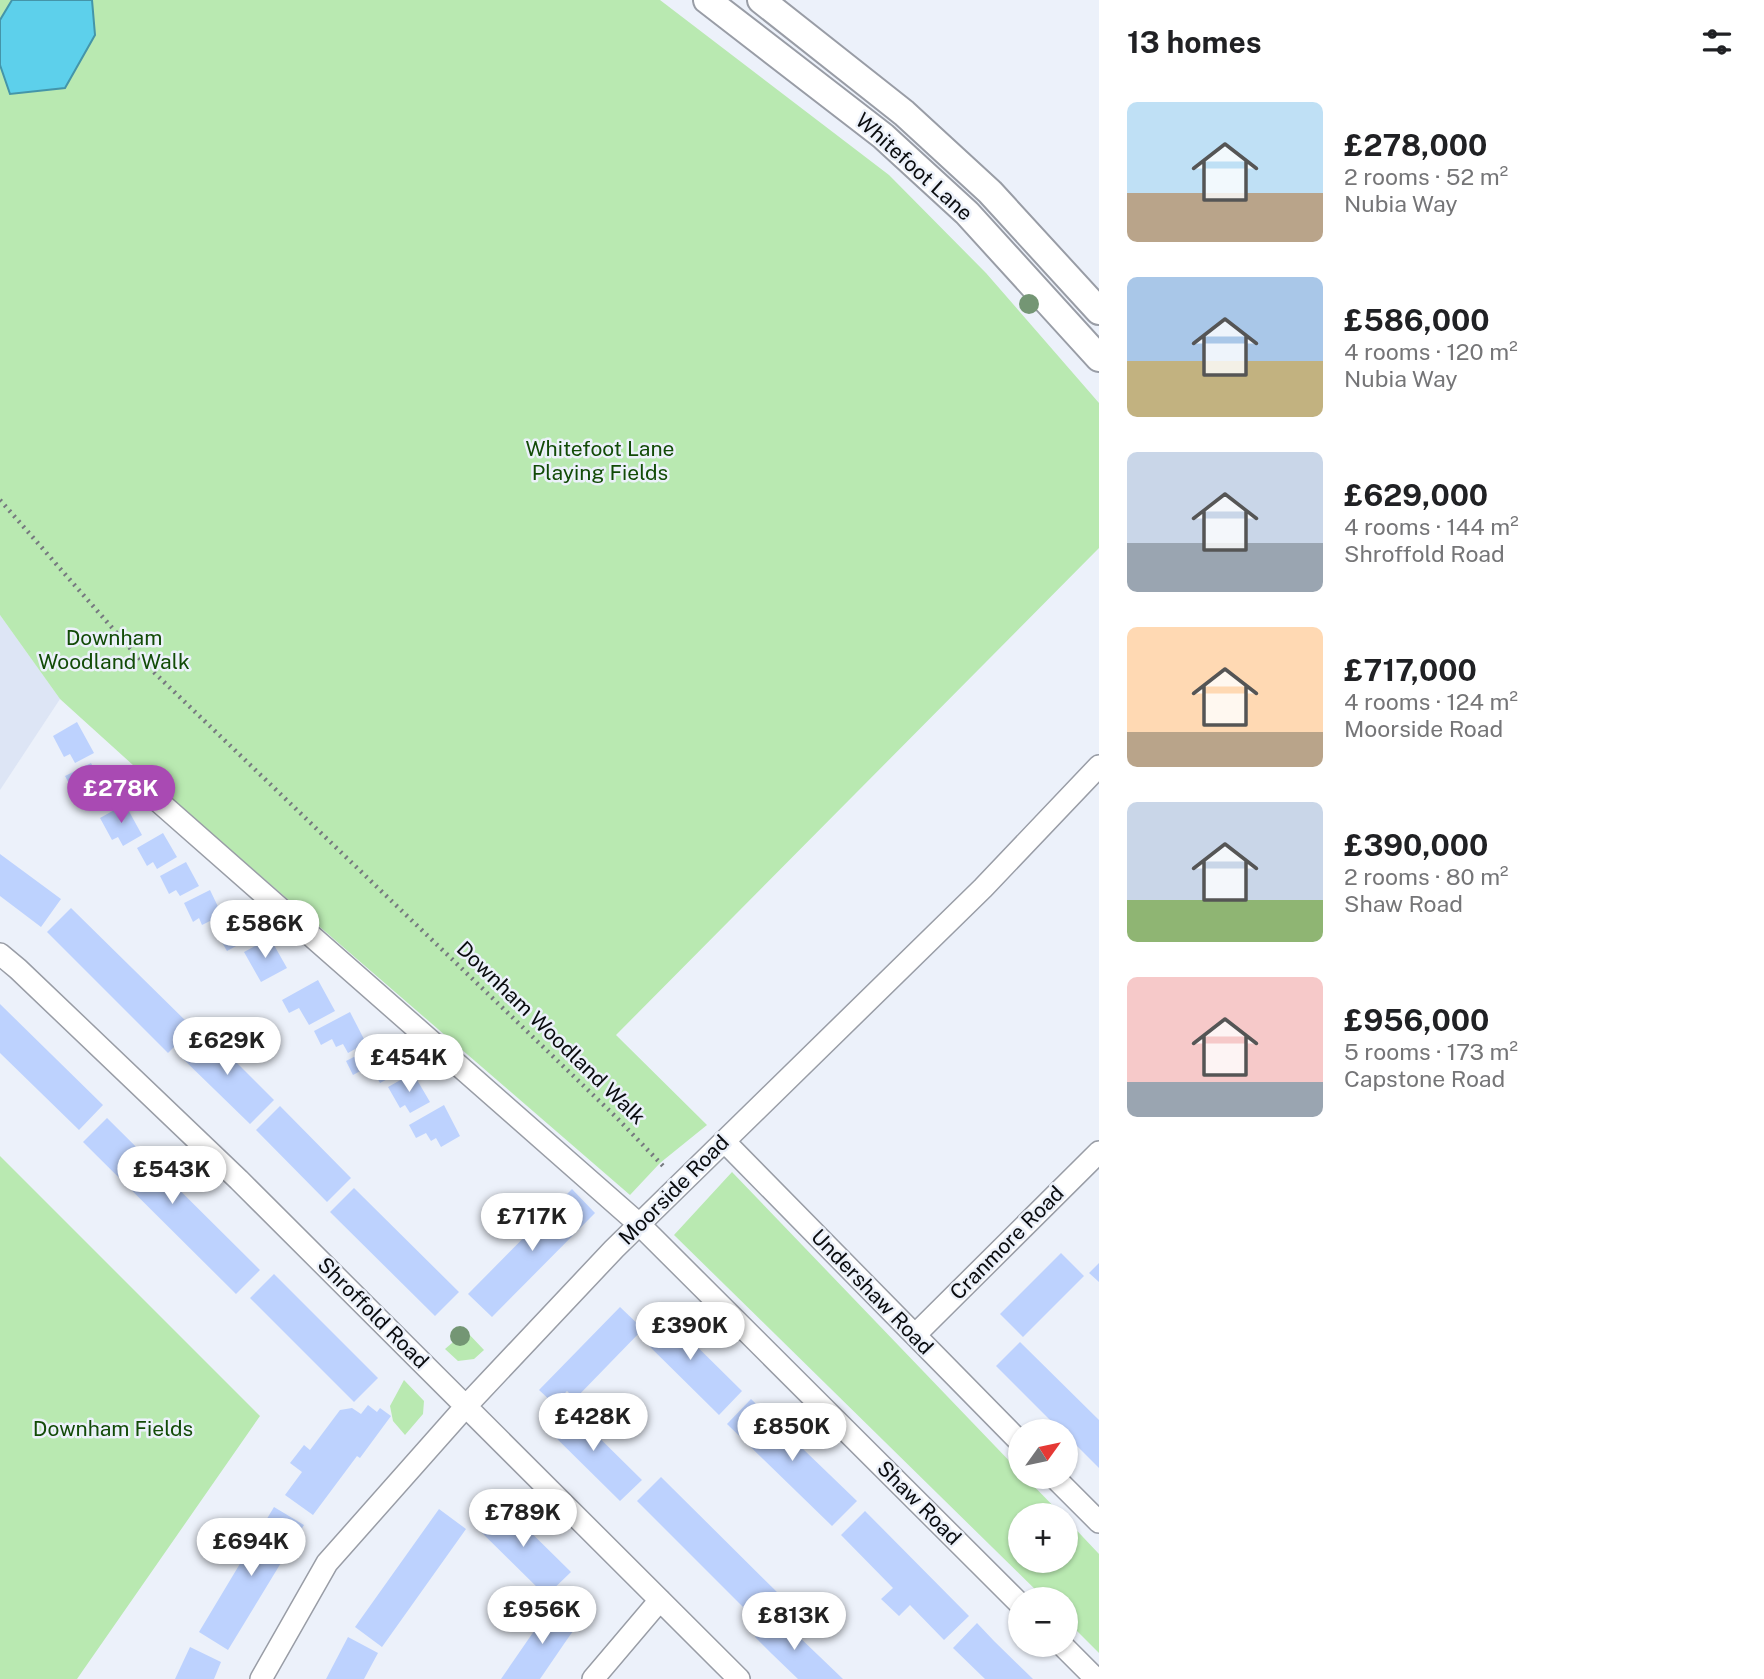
<!DOCTYPE html>
<html lang="en">
<head>
<meta charset="utf-8">
<style>
	:root { --surface:#fff; --page:#f6f6f6; --text:#202124; --muted:#757577; --accent:#a94ab3 }
	body { margin:0; font-family:"Public Sans",sans-serif; background:var(--page); color:var(--text); height:100vh; display:flex; flex-direction:column; font-size:26px; white-space:nowrap }
	* { box-sizing:border-box; margin:0 }
	p { font-size:23px; color:var(--muted) }
	.icon { flex:none; width:38px; height:38px; fill:none; stroke:currentColor; stroke-width:2; stroke-linecap:round; stroke-linejoin:round }
	.map { position:relative; flex:1; overflow:hidden }
	.drawer { display:flex; flex-direction:column; background:var(--surface); width:665px }
	.drawer>* { flex:none }
	.needle { width:46px; rotate:57deg }
	.controls { position:absolute; left:1008px; top:1419px; display:grid; gap:14px }
	.controls a { display:grid; place-items:center; width:70px; height:70px; border-radius:50%; background:var(--surface); box-shadow:0 2px 5px #0004; font-size:35px }
	.price { position:absolute; translate:-50% -60px; padding:0 16px; border-radius:24px; background:#fff; color:#222; font-size:23px; line-height:46px; filter:drop-shadow(0 2px 4px #0008) }
	.price::after { content:''; position:absolute; left:50%; top:42px; width:21px; height:16px; margin-left:-10px; background:inherit; clip-path:polygon(0 0,100% 0,50% 100%) }
	.price.active { background:var(--accent); color:#fff }
	ul { padding:0; list-style:none }
	li { display:flex; align-items:center; gap:21px; height:175px; padding:0 28px }
	li span { display:grid; place-items:center; flex:none; width:196px; height:140px; border-radius:10px; color:#555 }
	li>.icon { margin-inline-start:auto }
	span .icon { width:84px; height:84px; fill:#fffc; stroke-width:1 }
	li b { font-size:30px }
	h2 { display:flex; justify-content:space-between; align-items:center; height:84px; padding:0 28px; font-size:30px }
	main { display:flex; flex:1; min-height:0 }
	.map>svg:first-child { display:block }
</style>
</head>
<body>
<main>
<div class="map">
<svg width="1099" height="1679" viewBox="0 0 1099 1679">
	<rect width="100%" height="100%" fill="#ecf1fa"/>
	<path fill="#dde5f5" d="M0 615 60 699 0 790Z"/>
	<path fill="#b9e9b1" d="M0 0H660L889 175 986 273 1099 403V548L616 1035 707 1125 660 1163 630 1195 144 775 60 699 0 615Z
		M0 1156 260 1416 77 1679H0Z
		M732 1172 1020 1472V1477H1025L1062 1515 1020 1516V1561H1066V1519L1099 1554V1653L1066 1620V1600L1045 1599 674 1235Z
		M466 1331 484 1350 474 1359 458 1361 445 1349Z
		M404 1380 424 1401 423 1414 405 1435 393 1421 390 1406Z"/>
	<path fill="#5dd0eb" stroke="#4495a9" stroke-width="2" d="M12 0H92L95 35 65 88 10 94 0 65V20Z"/>
	<path fill="#bdd2fe" d="M77 722 94 753 75 763 70 754 64 757 53 736Z
		M91 763 107 794 88 805 83 796 77 799 65 776Z
		M125 804 142 835 123 846 118 837 112 840 100 818Z
		M163 833 177 857 157 869 153 862 147 866 137 848Z
		M0 854 61 899 41 927 0 896Z
		M186 862 199 886 180 896 176 890 169 894 160 876Z
		M210 890 222 915 202 925 199 918 193 922 184 903Z
		M71 908 193 1028 168 1053 47 932Z
		M233 916 247 940 227 951 213 927Z
		M270 938 287 968 261 982 244 952Z
		M318 980 335 1011 309 1025 299 1008 289 1013 282 1000Z
		M0 1004 103 1105 79 1130 0 1053Z
		M350 1012 366 1043 348 1053 343 1044 336 1047 332 1039 321 1045 314 1031Z
		M204 1030 274 1100 250 1124 179 1055Z
		M383 1042 399 1073 380 1083 375 1074 368 1078 364 1069 353 1075 346 1061Z
		M413 1073 430 1102 410 1113 405 1105 400 1108 388 1087Z
		M444 1105 460 1136 441 1147 436 1138 431 1141 426 1133 416 1138 409 1125Z
		M280 1106 351 1178 327 1202 256 1130Z
		M107 1118 260 1270 236 1294 83 1142Z
		M354 1188 459 1292 435 1316 330 1212Z
		M572 1189 595 1213 492 1317 468 1294Z
		M1061 1253 1084 1276 1023 1337 1000 1314Z
		M1099 1263V1282L1089 1273Z
		M274 1274 378 1378 354 1402 250 1298Z
		M620 1307 643 1329 575 1399 567 1391 554 1404 539 1390Z
		M659 1309 742 1391 719 1415 640 1337 648 1329 643 1325Z
		M1020 1342 1099 1420V1468L1066 1435V1432H1062L996 1366Z
		M751 1399 857 1501 832 1526 727 1424Z
		M565 1404 642 1480 620 1501 544 1426Z
		M368 1405 377 1412 380 1408 391 1416 360 1458 357 1456 313 1515 285 1495 302 1472 290 1463 304 1445 310 1450 340 1410 352 1408 361 1414Z
		M661 1477 780 1595 756 1620 637 1501Z
		M500 1502 571 1572 546 1596 476 1527Z
		M274 1507 304 1525 228 1650 199 1632Z
		M439 1509 466 1529 382 1647 355 1627Z
		M865 1511 969 1616 944 1640 910 1605 899 1616 881 1599 893 1588 841 1535Z
		M552 1605 578 1624 566 1641 540 1679H501Z
		M776 1614 794 1632 843 1679H798L772 1654 755 1637Z
		M977 1623 994 1641 1033 1679H985L953 1648Z
		M348 1637 378 1653 364 1679H326Z
		M190 1647 221 1662 214 1679H175Z"/>
	<g fill="none" stroke-linecap="round" stroke-linejoin="round">
		<defs>
			<path id="minor" d="M141 786 640 1225 1020 1604
				M0 954 18 969 239 1180 739 1679
				M724 1141 1020 1442
				M915 1335 1099 1152
				M1054 1477 1099 1522
				M1062 1645 1096 1679
				M261 1679 327 1563 467 1405 614 1249 983 888 1099 766
				M593 1679 660 1600"/>
			<path id="tertiary" d="M707 0 883 136 967 213 1099 358
				M761 0 904 113 990 192 1099 311"/>
		</defs>
		<use href="#minor" stroke="#999da6" stroke-width="24"/>
		<use href="#tertiary" stroke="#999da6" stroke-width="30"/>
		<path stroke="#76797f" stroke-width="4.5" stroke-dasharray="2 5" stroke-linecap="butt" d="M0 500 136 655 616 1117 666 1169"/>
		<use href="#minor" stroke="#fff" stroke-width="21"/>
		<use href="#tertiary" stroke="#fff" stroke-width="26"/>
	</g>
	<g fill="#749674">
		<circle cx="1029" cy="304" r="10"/>
		<circle cx="460" cy="1336" r="10"/>
	</g>
	<g text-anchor="middle" stroke-width="5" stroke-linejoin="round" paint-order="stroke">
		<g font-size="21" fill="#0a0c0f" stroke="#ecf1fa">
			<text transform="translate(914 167) rotate(42)" y="7">Whitefoot Lane</text>
			<text transform="translate(551 1033) rotate(44)" y="7">Downham Woodland Walk</text>
			<text transform="translate(674 1190) rotate(-45)" y="7">Moorside Road</text>
			<text transform="translate(1007 1243) rotate(-45)" y="7">Cranmore Road</text>
			<text transform="translate(872 1292) rotate(46)" y="7">Undershaw Road</text>
			<text transform="translate(373 1313) rotate(45)" y="7">Shroffold Road</text>
			<text transform="translate(919 1503) rotate(45)" y="7">Shaw Road</text>
		</g>
		<g font-size="21" fill="#124b07" stroke="#ecf1fa">
			<text x="600" y="456">Whitefoot Lane<tspan x="600" dy="24">Playing Fields</tspan></text>
			<text x="114" y="645">Downham<tspan x="114" dy="24">Woodland Walk</tspan></text>
			<text x="113" y="1436">Downham Fields</text>
		</g>
	</g>
</svg>
<div class="controls">
<a><svg class="needle" viewBox="-14 -14 28 28"><path d="M0-13l5 13h-10z" fill="#e53935"/><path d="M0 13l5-13h-10z" fill="#757577"/></svg></a>
<a>+</a>
<a>−</a>
</div>
<b class="price active" style="left:121px;top:825px">£278K</b>
<b class="price" style="left:265px;top:960px">£586K</b>
<b class="price" style="left:227px;top:1077px">£629K</b>
<b class="price" style="left:409px;top:1094px">£454K</b>
<b class="price" style="left:172px;top:1206px">£543K</b>
<b class="price" style="left:532px;top:1253px">£717K</b>
<b class="price" style="left:690px;top:1362px">£390K</b>
<b class="price" style="left:593px;top:1453px">£428K</b>
<b class="price" style="left:792px;top:1463px">£850K</b>
<b class="price" style="left:523px;top:1549px">£789K</b>
<b class="price" style="left:251px;top:1578px">£694K</b>
<b class="price" style="left:542px;top:1646px">£956K</b>
<b class="price" style="left:794px;top:1652px">£813K</b>
</div>
<section class="drawer">
<h2>13 homes<svg class="icon" aria-label="filters" viewBox="0 0 24 24"><path d="M4 7h16M4 17h16"/><circle cx="9" cy="7" r="2"/><circle cx="15" cy="17" r="2"/></svg></h2>
<ul>
<li><span style="background:linear-gradient(#bfe0f5 65%,#b9a48a 0)"><svg class="icon" aria-label="home" viewBox="0 0 24 24"><path d="M3 11l9-7 9 7M6 9v11h12V9"/></svg></span><div><b>£278,000</b><p>2 rooms · 52 m²</p><p>Nubia Way</p></div></li>
<li><span style="background:linear-gradient(#a9c7e8 60%,#c2b280 0)"><svg class="icon" aria-label="home" viewBox="0 0 24 24"><path d="M3 11l9-7 9 7M6 9v11h12V9"/></svg></span><div><b>£586,000</b><p>4 rooms · 120 m²</p><p>Nubia Way</p></div></li>
<li><span style="background:linear-gradient(#c9d6e8 65%,#9aa5b1 0)"><svg class="icon" aria-label="home" viewBox="0 0 24 24"><path d="M3 11l9-7 9 7M6 9v11h12V9"/></svg></span><div><b>£629,000</b><p>4 rooms · 144 m²</p><p>Shroffold Road</p></div></li>
<li><span style="background:linear-gradient(#ffd9b3 75%,#b9a48a 0)"><svg class="icon" aria-label="home" viewBox="0 0 24 24"><path d="M3 11l9-7 9 7M6 9v11h12V9"/></svg></span><div><b>£717,000</b><p>4 rooms · 124 m²</p><p>Moorside Road</p></div></li>
<li><span style="background:linear-gradient(#c9d6e8 70%,#8fb573 0)"><svg class="icon" aria-label="home" viewBox="0 0 24 24"><path d="M3 11l9-7 9 7M6 9v11h12V9"/></svg></span><div><b>£390,000</b><p>2 rooms · 80 m²</p><p>Shaw Road</p></div></li>
<li><span style="background:linear-gradient(#f6c9c9 75%,#9aa5b1 0)"><svg class="icon" aria-label="home" viewBox="0 0 24 24"><path d="M3 11l9-7 9 7M6 9v11h12V9"/></svg></span><div><b>£956,000</b><p>5 rooms · 173 m²</p><p>Capstone Road</p></div></li>
</ul>
</section>
</main>
</body>
</html>
